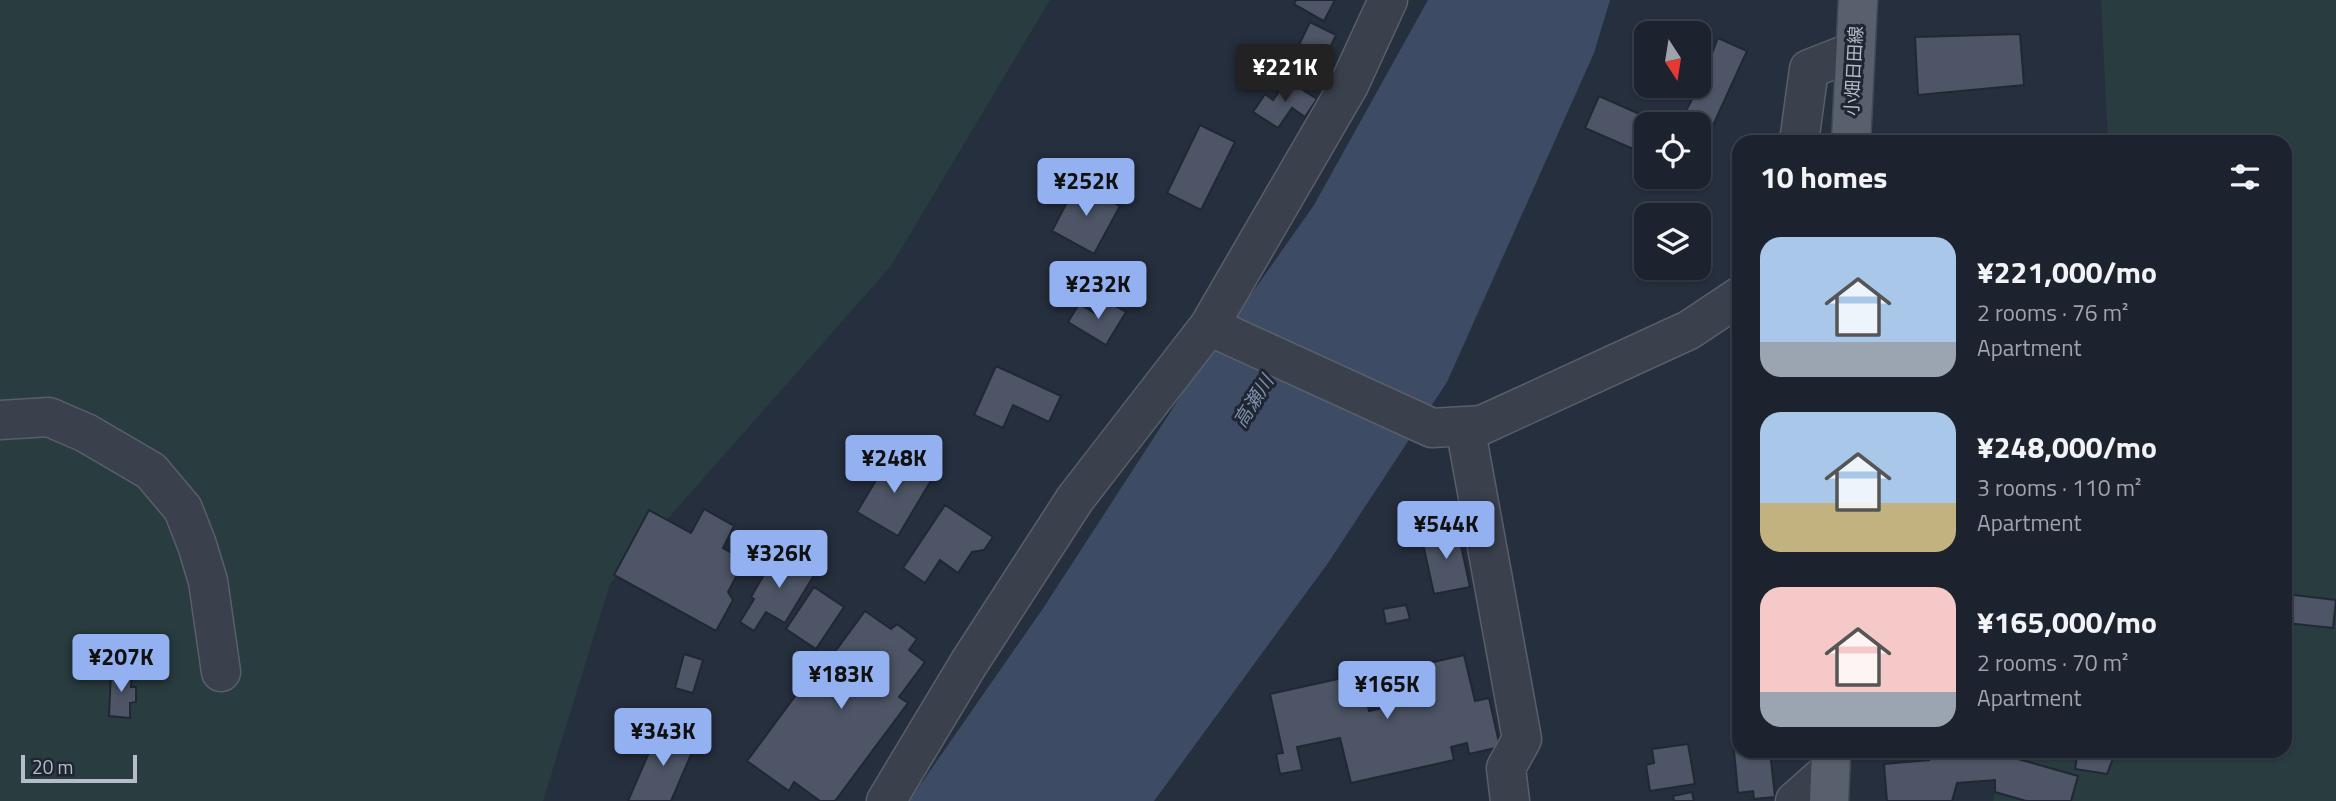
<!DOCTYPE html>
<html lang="en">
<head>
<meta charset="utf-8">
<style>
	:root { --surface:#1c232e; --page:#252b36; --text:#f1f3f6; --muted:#a0a4aa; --line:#3a404a; --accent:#93b1f1 }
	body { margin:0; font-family:"Titillium Web","Noto Sans JP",sans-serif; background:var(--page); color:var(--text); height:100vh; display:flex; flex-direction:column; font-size:26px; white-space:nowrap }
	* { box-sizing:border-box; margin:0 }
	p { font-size:23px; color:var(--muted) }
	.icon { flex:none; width:38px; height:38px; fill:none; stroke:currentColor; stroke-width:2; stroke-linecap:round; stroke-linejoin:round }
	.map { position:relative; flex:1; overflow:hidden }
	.drawer { position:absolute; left:1732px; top:135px; width:560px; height:623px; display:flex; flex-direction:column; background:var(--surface); border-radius:21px; box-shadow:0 2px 5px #0004,0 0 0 2px var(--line) }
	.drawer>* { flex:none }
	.needle { width:46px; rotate:168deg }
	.buttons { position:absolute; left:1634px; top:21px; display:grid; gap:14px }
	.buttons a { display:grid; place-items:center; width:77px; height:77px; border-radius:14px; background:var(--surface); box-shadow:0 2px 5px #0004,0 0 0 2px var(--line); font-size:35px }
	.scale { position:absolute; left:21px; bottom:18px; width:116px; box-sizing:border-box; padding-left:7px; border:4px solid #b6bcc8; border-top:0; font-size:19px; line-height:24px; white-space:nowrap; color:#b6bcc8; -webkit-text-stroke:5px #1f2632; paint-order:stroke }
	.price { position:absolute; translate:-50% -60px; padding:0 16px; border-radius:7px; background:var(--accent); color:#111; font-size:23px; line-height:46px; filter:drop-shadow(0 2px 4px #0008) }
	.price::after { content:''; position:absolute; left:50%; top:42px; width:21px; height:16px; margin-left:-10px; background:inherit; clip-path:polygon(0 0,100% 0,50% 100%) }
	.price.selected { background:#222; color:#fff }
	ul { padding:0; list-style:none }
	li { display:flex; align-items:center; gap:21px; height:175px; padding:0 28px }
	li span { display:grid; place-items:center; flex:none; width:196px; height:140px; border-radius:21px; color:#555 }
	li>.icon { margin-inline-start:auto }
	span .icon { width:84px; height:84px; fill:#fffc; stroke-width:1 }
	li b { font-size:30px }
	h2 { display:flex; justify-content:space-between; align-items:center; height:84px; padding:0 28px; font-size:30px }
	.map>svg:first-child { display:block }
</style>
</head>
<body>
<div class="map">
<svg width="2336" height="801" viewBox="0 0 2336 801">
	<rect width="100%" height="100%" fill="#262f3d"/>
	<path fill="#293c3f" d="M0 0H1050L891 266 610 584 543 801H0Z
		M2101 0H2336V801H1993L2005 751H2286V142H2108Z"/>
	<path fill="#3d4b65" d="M1428 0H1610L1594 53 1447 382 1328 563 1154 801H909L1044 607 1193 377 1314 205Z"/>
	<path fill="#4d5566" stroke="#212834" stroke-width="2" d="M1296 0H1335L1324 21 1294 4Z
		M1310 22 1336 35 1313 84 1286 72Z
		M2020 34 2024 85 1918 95 1915 37Z
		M1718 38 1747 51 1699 156V124H1679L1699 86Z
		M1287 80 1317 99 1305 117 1292 108 1278 128 1253 112 1265 94 1273 100Z
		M1599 96 1662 124H1647V155L1585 128Z
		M1200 125 1235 142 1201 210 1167 193Z
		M1077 183 1120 206 1094 254 1052 231Z
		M1105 300 1126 312 1106 345 1068 322 1079 304 1096 314Z
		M996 366 1061 396 1049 422 1013 405 1003 428 974 415Z
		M891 455 932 479 898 536 857 512Z
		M945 505 993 537 984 550 972 552 958 573 940 560 925 583 903 568Z
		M704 509 734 526 723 548 745 560 728 592 733 600 716 631 614 575 649 510 691 533Z
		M1457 527 1470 587 1434 594 1421 535Z
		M779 549 816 572 785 623 766 612 754 631 740 622 754 599 751 597Z
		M814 587 844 607 816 649 786 629Z
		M2286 594 2336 600 2333 628 2286 623Z
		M1406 605 1410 619 1386 624 1383 609Z
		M865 611 891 629 897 624 917 639 909 650 925 662 899 697 908 703 835 801H820L794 782 789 791 747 761 827 653H834Z
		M684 654 703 660 693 693 675 688Z
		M1464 655 1475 701 1489 698 1500 747 1469 754 1467 743 1451 747 1454 760 1351 783 1340 738 1297 747 1302 770 1280 774 1276 754 1283 753 1270 694 1338 679 1337 670 1359 665 1369 711 1406 703 1403 689 1411 687 1407 668Z
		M111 671 132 672 131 687H136V702L130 703V718L109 716Z
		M660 727 696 743 671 801H628Z
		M1688 744 1695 784 1650 791 1646 765 1654 763 1652 749Z
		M1734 750 1770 751 1775 797 1754 799 1753 791 1738 793Z
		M1928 751H2017L2018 759 2078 776 2071 801H2026L1995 792V780L1957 783 1952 801H1887L1884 764 1929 760Z
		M2078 751H2116L2107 774 2075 769Z
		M1692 792 1694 801H1674L1673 796Z"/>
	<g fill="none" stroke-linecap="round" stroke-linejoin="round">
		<defs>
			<path id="minor" d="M1799 142 1809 69 1855 51
				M1209 326 1432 428 1482 425 1689 330 1740 296
				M0 420 49 417 86 433 151 471 183 509 197 545 208 581 221 672
				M1465 426 1522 739 1506 768 1510 801
				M886 801 969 663 1075 499 1209 326 1349 85 1388 0
				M1795 801 1830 770"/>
			<path id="major" d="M1851 142 1858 0
				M1829 801 1831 751"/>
		</defs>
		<use href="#minor" stroke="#585f6b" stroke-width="41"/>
		<use href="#major" stroke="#434a56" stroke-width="41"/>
		<use href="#minor" stroke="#3a414d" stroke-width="38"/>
		<use href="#major" stroke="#58606d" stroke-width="38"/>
	</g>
	<g text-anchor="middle" stroke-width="6" stroke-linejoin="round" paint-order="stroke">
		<g font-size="18" fill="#b6bcc8" stroke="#1f2632">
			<text transform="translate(1854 71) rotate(-87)" y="6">小畑日田線</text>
		</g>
		<g font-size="19" font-style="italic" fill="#8090ae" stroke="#1f2632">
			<text transform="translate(1253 401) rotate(-58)" y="7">高瀬川</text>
		</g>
	</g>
</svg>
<div class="buttons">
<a><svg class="needle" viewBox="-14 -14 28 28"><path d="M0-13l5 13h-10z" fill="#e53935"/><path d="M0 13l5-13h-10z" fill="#a0a4aa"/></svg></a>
<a><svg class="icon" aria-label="locate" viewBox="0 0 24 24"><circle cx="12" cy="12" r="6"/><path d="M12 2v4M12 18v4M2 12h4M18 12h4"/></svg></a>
<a><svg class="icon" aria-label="layers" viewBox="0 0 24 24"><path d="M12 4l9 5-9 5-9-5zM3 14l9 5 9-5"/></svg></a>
</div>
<div class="scale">20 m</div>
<b class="price selected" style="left:1285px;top:104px">¥221K</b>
<b class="price" style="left:1086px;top:218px">¥252K</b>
<b class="price" style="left:1098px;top:321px">¥232K</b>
<b class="price" style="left:894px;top:495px">¥248K</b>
<b class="price" style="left:1446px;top:561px">¥544K</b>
<b class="price" style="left:779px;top:590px">¥326K</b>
<b class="price" style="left:121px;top:694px">¥207K</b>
<b class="price" style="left:841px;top:711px">¥183K</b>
<b class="price" style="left:1387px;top:721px">¥165K</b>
<b class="price" style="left:663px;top:768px">¥343K</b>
<section class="drawer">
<h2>10 homes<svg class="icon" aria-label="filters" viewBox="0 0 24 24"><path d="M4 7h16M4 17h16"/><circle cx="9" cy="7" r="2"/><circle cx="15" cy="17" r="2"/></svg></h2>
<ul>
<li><span style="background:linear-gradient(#a9c7e8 75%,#9aa5b1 0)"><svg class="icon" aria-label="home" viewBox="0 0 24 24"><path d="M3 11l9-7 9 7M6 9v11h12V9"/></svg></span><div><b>¥221,000/mo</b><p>2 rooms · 76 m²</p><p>Apartment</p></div></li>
<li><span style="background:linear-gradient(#a9c7e8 65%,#c2b280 0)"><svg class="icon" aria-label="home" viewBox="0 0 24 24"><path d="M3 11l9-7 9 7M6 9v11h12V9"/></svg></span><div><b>¥248,000/mo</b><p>3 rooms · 110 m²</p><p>Apartment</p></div></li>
<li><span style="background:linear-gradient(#f6c9c9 75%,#9aa5b1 0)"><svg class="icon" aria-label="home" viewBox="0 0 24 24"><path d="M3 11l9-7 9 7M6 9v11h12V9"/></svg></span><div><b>¥165,000/mo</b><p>2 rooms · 70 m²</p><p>Apartment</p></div></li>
</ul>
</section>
</div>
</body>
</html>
